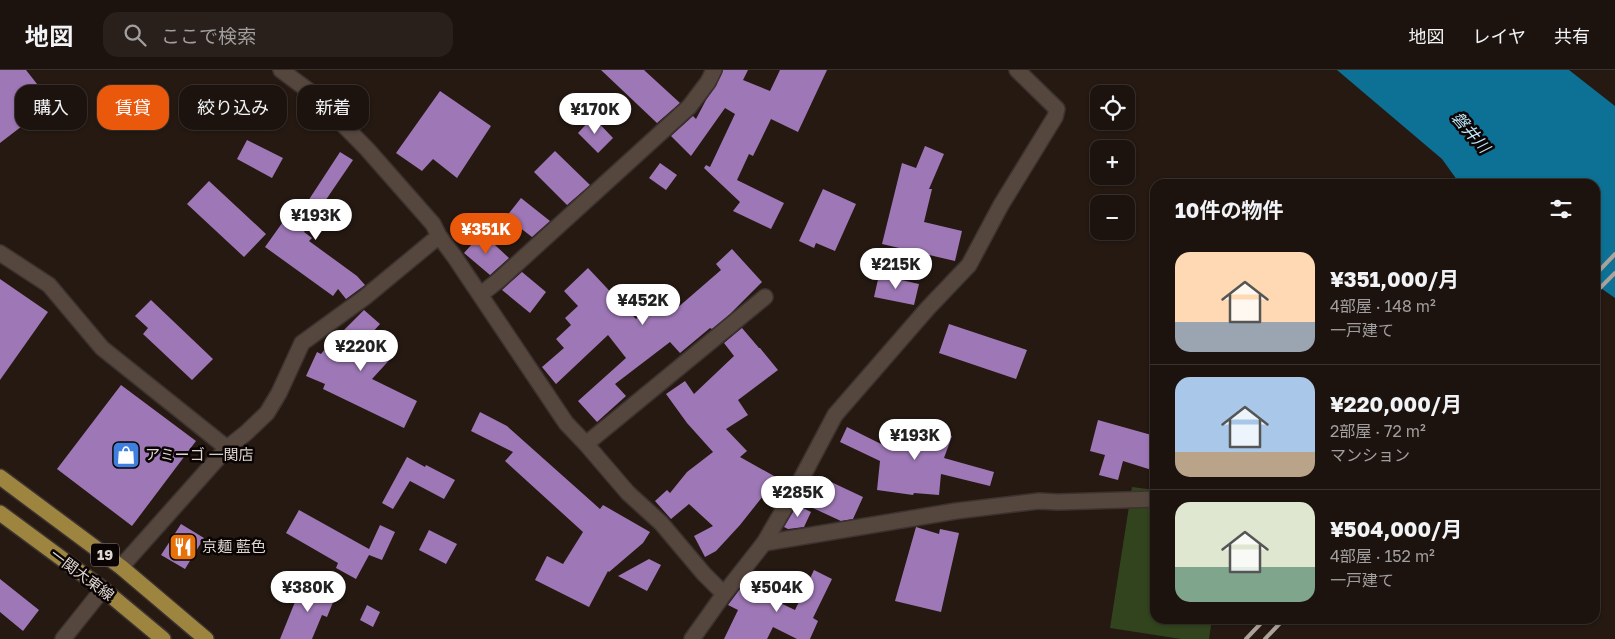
<!DOCTYPE html>
<html lang="ja">
<head>
<meta charset="utf-8">
<style>
	:root { --surface:#1c130e; --page:#29201c; --text:#f1f3f6; --muted:#a09e9e; --line:#3a322e; --accent:#ea580c }
	body { margin:0; font-family:"Golos Text","Noto Sans JP",sans-serif; background:var(--page); color:var(--text); height:100vh; display:flex; flex-direction:column; font-size:19px; white-space:nowrap }
	* { box-sizing:border-box; margin:0 }
	p { font-size:16px; color:var(--muted) }
	.icon { flex:none; width:28px; height:28px; fill:none; stroke:currentColor; stroke-width:2; stroke-linecap:round; stroke-linejoin:round }
	.map { position:relative; flex:1; overflow:hidden }
	.sheet { position:absolute; left:1150px; top:109px; width:450px; height:445px; display:flex; flex-direction:column; background:var(--surface); border-radius:15px; box-shadow:0 1px 4px #0004,0 0 0 1px var(--line) }
	.sheet>* { flex:none }
	.guide { position:absolute; left:15px; top:15px; width:475px; height:45px; display:flex; gap:10px }
	.fabs { position:absolute; left:1090px; top:15px; display:grid; gap:10px }
	.fabs a { display:grid; place-items:center; width:45px; height:45px; border-radius:10px; background:var(--surface); box-shadow:0 1px 4px #0004,0 0 0 1px var(--line); font-size:25px }
	.price { position:absolute; translate:-50% -42px; padding:0 11px; border-radius:18px; background:#fff; color:#222; font-size:16px; line-height:32px; filter:drop-shadow(0 1px 2px #0008) }
	.price::after { content:''; position:absolute; left:50%; top:30px; width:15px; height:11px; margin-left:-8px; background:inherit; clip-path:polygon(0 0,100% 0,50% 100%) }
	.price.selected { background:var(--accent); color:#fff }
	ul { padding:0; list-style:none }
	li { display:flex; align-items:center; gap:15px; height:125px; padding:0 25px }
	li+li { border-top:1px solid var(--line) }
	li span { display:grid; place-items:center; flex:none; width:140px; height:100px; border-radius:15px; color:#555 }
	li>.icon { margin-inline-start:auto }
	span .icon { width:60px; height:60px; fill:#fffc; stroke-width:1 }
	li b { font-size:21px }
	h2 { display:flex; justify-content:space-between; align-items:center; height:60px; padding:0 25px; font-size:21px }
	.chip { padding:0 18px; border-radius:15px; background:var(--surface); box-shadow:0 1px 4px #0004,0 0 0 1px var(--line); font-size:18px; line-height:45px }
	.chip.selected { background:var(--accent); color:#fff }
	header { display:flex; align-items:center; gap:30px; box-sizing:border-box; height:70px; padding:0 25px; background:var(--surface); border-bottom:1px solid var(--line) }
	header strong { font-size:24px }
	nav { display:flex; gap:28px; margin-inline-start:auto; font-size:18px }
	.search { width:350px; height:45px; background:var(--page); display:flex; align-items:center; gap:12px; box-sizing:border-box; padding:0 18px; border-radius:15px; color:var(--muted); font-size:19px }
	.map>svg:first-child { display:block }
</style>
</head>
<body>
<header>
<strong>地図</strong>
<div class="search"><svg class="icon" aria-label="search" viewBox="0 0 24 24"><circle cx="10" cy="10" r="6"/><path d="M15 15l6 6"/></svg>ここで検索</div>
<nav><a>地図</a><a>レイヤ</a><a>共有</a></nav>
</header>
<div class="map">
<svg width="1615" height="569" viewBox="0 0 1615 569">
	<rect width="100%" height="100%" fill="#251912"/>
	<path fill="#31441d" d="M1132 417 1155 420V549H1212L1209 569H1181L1110 558Z"/>
	<path fill="#0c7194" d="M1337 0H1569L1615 36V228L1595 214V114H1460L1442 89Z"/>
	<path fill="#9e78b6" d="M0 0H26L52 33 0 73Z
		M601 0H644L680 33 657 53Z
		M723 0H748L743 10 770 21 780 0H827L798 62 771 49 753 86 749 84 737 110 784 133 771 159 733 141 740 132 704 98 706 95 710 97 735 44 725 38 691 86 671 66 693 46 696 49 706 30 716 16Z
		M440 21 491 56 457 108 433 89 422 101 396 83Z
		M593 47 613 68 598 83 578 63Z
		M247 70 283 88 272 108 237 89Z
		M925 76 944 84 929 119H932L924 152 962 161 955 191 882 174 902 93 916 98Z
		M555 81 590 115 567 135 534 102Z
		M340 82 353 90 304 162 312 168 309 171 357 206 365 215 346 229 338 219 333 226 265 177 285 149 293 154Z
		M660 93 677 105 666 120 649 108Z
		M209 111 266 164 244 187 187 134Z
		M823 119 856 134 835 181 816 173 814 178 799 171Z
		M521 128 550 151 532 167 506 147Z
		M482 163 509 188 490 205 464 183Z
		M732 179 762 212 730 244 712 259 710 258 680 283 670 272 615 314 626 326 597 352 578 331 626 288 608 265 556 314 542 297 564 278 556 269 571 255 565 248 578 236 564 221 588 198 636 249 661 225 676 239 721 200 716 194Z
		M522 202 546 222 530 243 502 220Z
		M879 205 919 214 914 235 874 227Z
		M0 209 48 242 0 310Z
		M151 230 213 289 192 310 143 264 148 258 135 246Z
		M364 240 380 254 371 264 394 285 372 309 417 331 404 358 323 319 325 314 306 306 317 282 321 284 339 262 341 263Z
		M949 254 1027 280 1016 309 939 283Z
		M742 258 759 278H760L778 300 738 330 748 345 726 359 747 381 740 387 774 406 763 426 740 455 716 481 705 487 694 466 713 456 689 434 671 449 655 431 667 420 670 423 687 402 713 382 687 353 666 324 685 311 694 324 734 286 724 273Z
		M121 315 196 371 132 456 57 399Z
		M480 342 507 356 600 439 603 435 650 462 643 473 609 502 608 501 589 537 535 510 547 486 563 494 583 462 505 391 513 382 471 361Z
		M905 349 952 366 944 388 994 402 990 416 941 404 939 425 914 423 913 425 877 420 880 391 840 372 847 357 893 380Z
		M1098 350 1155 366V401L1123 391 1118 410 1099 405 1105 385 1090 381Z
		M407 387 425 397 426 395 455 410 444 429 410 411 393 439 382 433Z
		M829 411 863 427 853 449 841 451 802 433 812 412 826 419Z
		M797 435 811 442 804 457 788 459 784 457Z
		M299 440 369 479 380 455 395 462 382 490 369 485 356 509 336 498 338 493 286 463Z
		M181 454 204 468 185 499 161 485Z
		M916 457 939 464 940 459 959 463 941 542 895 531Z
		M429 460 457 474 446 494 419 480Z
		M649 489 661 495 647 521 618 506Z
		M814 500 832 509 813 548 818 551 810 569H797L773 557 767 569H724L738 540 728 535 743 515 795 540Z
		M0 509 39 540 23 561 0 542Z
		M303 512 336 525 327 547 322 545 312 569H280Z
		M367 535 380 542 373 557 360 550Z"/>
	<g fill="none" stroke-linecap="round" stroke-linejoin="round">
		<defs>
			<path id="street" d="M281 0 313 24 367 79 433 154 439 166 454 186 566 353 586 374 628 423 661 453 704 504 724 524
				M0 183 49 215 102 278 227 378
				M480 225 499 210 689 37 708 12 714 0
				M586 374 765 227
				M764 473 798 415 835 345 928 238 969 195 1001 135 1055 47 1057 39 1017 0
				M764 473 956 441 1039 431 1058 432 1155 429
				M121 497 227 378 246 363 267 343 279 323 302 273 364 228 439 166
				M63 569 103 519"/>
			<path id="secondary" d="M692 569 724 524 764 473"/>
			<path id="primary" d="M0 407 121 497 206 569
				M0 443 103 519 163 569"/>
		</defs>
		<use href="#street" stroke="#3c322f" stroke-width="18"/>
		<use href="#secondary" stroke="#3c322f" stroke-width="18"/>
		<use href="#primary" stroke="#3c322f" stroke-width="18"/>
		<use href="#street" stroke="#55463e" stroke-width="15"/>
		<use href="#secondary" stroke="#55463e" stroke-width="15"/>
		<use href="#primary" stroke="#9d8540" stroke-width="15"/>
		<path stroke="#aca29c" stroke-width="4" d="M1595 205 1615 184
			M1595 223 1615 203
			M1246 569 1265 549
			M1265 569 1284 549"/>
	</g>
	<defs>
		<symbol id="shop-square" viewBox="-11 -11 22 22"><rect x="-9" y="-9" width="18" height="18" rx="4" fill="#3f7fe0" stroke="#0a0504"/><path d="M-5-2.5h2.3a2.7 3.5 0 0 1 5.4 0H5L5.5 6h-11ZM-1.5-2.5h3a1.5 2.3 0 0 0-3 0Z" fill="#fff"/></symbol>
		<symbol id="restaurant-square" viewBox="-11 -11 22 22"><rect x="-9" y="-9" width="18" height="18" rx="4" fill="#e8710a" stroke="#0a0504"/><path d="M-5-6h1v4h1v-4h1v4h1v-4h1v5L-1.5 .5V6h-2V.5L-5-1ZM5-6V6H3V1.5H1.5Q1.5-4 5-6Z" fill="#fff"/></symbol>
	</defs>
	<g fill-rule="evenodd">
		<use href="#shop-square" x="110" y="369" width="32" height="32"/>
		<use href="#restaurant-square" x="167" y="461" width="32" height="32"/>
	</g>
	<g text-anchor="middle" stroke-width="5" stroke-linejoin="round" paint-order="stroke">
		<rect fill="#0a0504" stroke="#9f9794" stroke-width="1" x="91" y="473.5" width="28" height="23" rx="4"/>
		<g font-size="14" font-weight="bold" fill="#dfd6d1">
			<text x="105" y="490">19</text>
		</g>
		<g font-size="15" fill="#dfd6d1" stroke="#0a0504" text-anchor="start">
			<text x="145" y="390">アミーゴ 一関店</text>
			<text x="202" y="482">京麺 藍色</text>
		</g>
		<g font-size="15" fill="#dfd6d1" stroke="#0a0504">
			<text transform="translate(82 505) rotate(37)" y="5">一関大東線</text>
		</g>
		<g font-size="16" font-style="italic" fill="#bfe8fd" stroke="#0a0504">
			<text transform="translate(1471 62) rotate(49)" y="6">磐井川</text>
		</g>
	</g>
</svg>
<div class="fabs">
<a><svg class="icon" aria-label="locate" viewBox="0 0 24 24"><circle cx="12" cy="12" r="6"/><path d="M12 2v4M12 18v4M2 12h4M18 12h4"/></svg></a>
<a>+</a>
<a>−</a>
</div>
<b class="price" style="left:595px;top:65px">¥170K</b>
<b class="price" style="left:316px;top:171px">¥193K</b>
<b class="price selected" style="left:486px;top:185px">¥351K</b>
<b class="price" style="left:896px;top:220px">¥215K</b>
<b class="price" style="left:643px;top:256px">¥452K</b>
<b class="price" style="left:361px;top:302px">¥220K</b>
<b class="price" style="left:915px;top:391px">¥193K</b>
<b class="price" style="left:798px;top:448px">¥285K</b>
<b class="price" style="left:308px;top:543px">¥380K</b>
<b class="price" style="left:777px;top:543px">¥504K</b>
<div class="guide">
<a class="chip">購入</a>
<a class="chip selected">賃貸</a>
<a class="chip">絞り込み</a>
<a class="chip">新着</a>
</div>
<section class="sheet">
<h2>10件の物件<svg class="icon" aria-label="filters" viewBox="0 0 24 24"><path d="M4 7h16M4 17h16"/><circle cx="9" cy="7" r="2"/><circle cx="15" cy="17" r="2"/></svg></h2>
<ul>
<li><span style="background:linear-gradient(#ffd9b3 70%,#9aa5b1 0)"><svg class="icon" aria-label="home" viewBox="0 0 24 24"><path d="M3 11l9-7 9 7M6 9v11h12V9"/></svg></span><div><b>¥351,000/月</b><p>4部屋 · 148 m²</p><p>一戸建て</p></div></li>
<li><span style="background:linear-gradient(#a9c7e8 75%,#b9a48a 0)"><svg class="icon" aria-label="home" viewBox="0 0 24 24"><path d="M3 11l9-7 9 7M6 9v11h12V9"/></svg></span><div><b>¥220,000/月</b><p>2部屋 · 72 m²</p><p>マンション</p></div></li>
<li><span style="background:linear-gradient(#dfe7d0 65%,#7fa58c 0)"><svg class="icon" aria-label="home" viewBox="0 0 24 24"><path d="M3 11l9-7 9 7M6 9v11h12V9"/></svg></span><div><b>¥504,000/月</b><p>4部屋 · 152 m²</p><p>一戸建て</p></div></li>
</ul>
</section>
</div>
</body>
</html>
